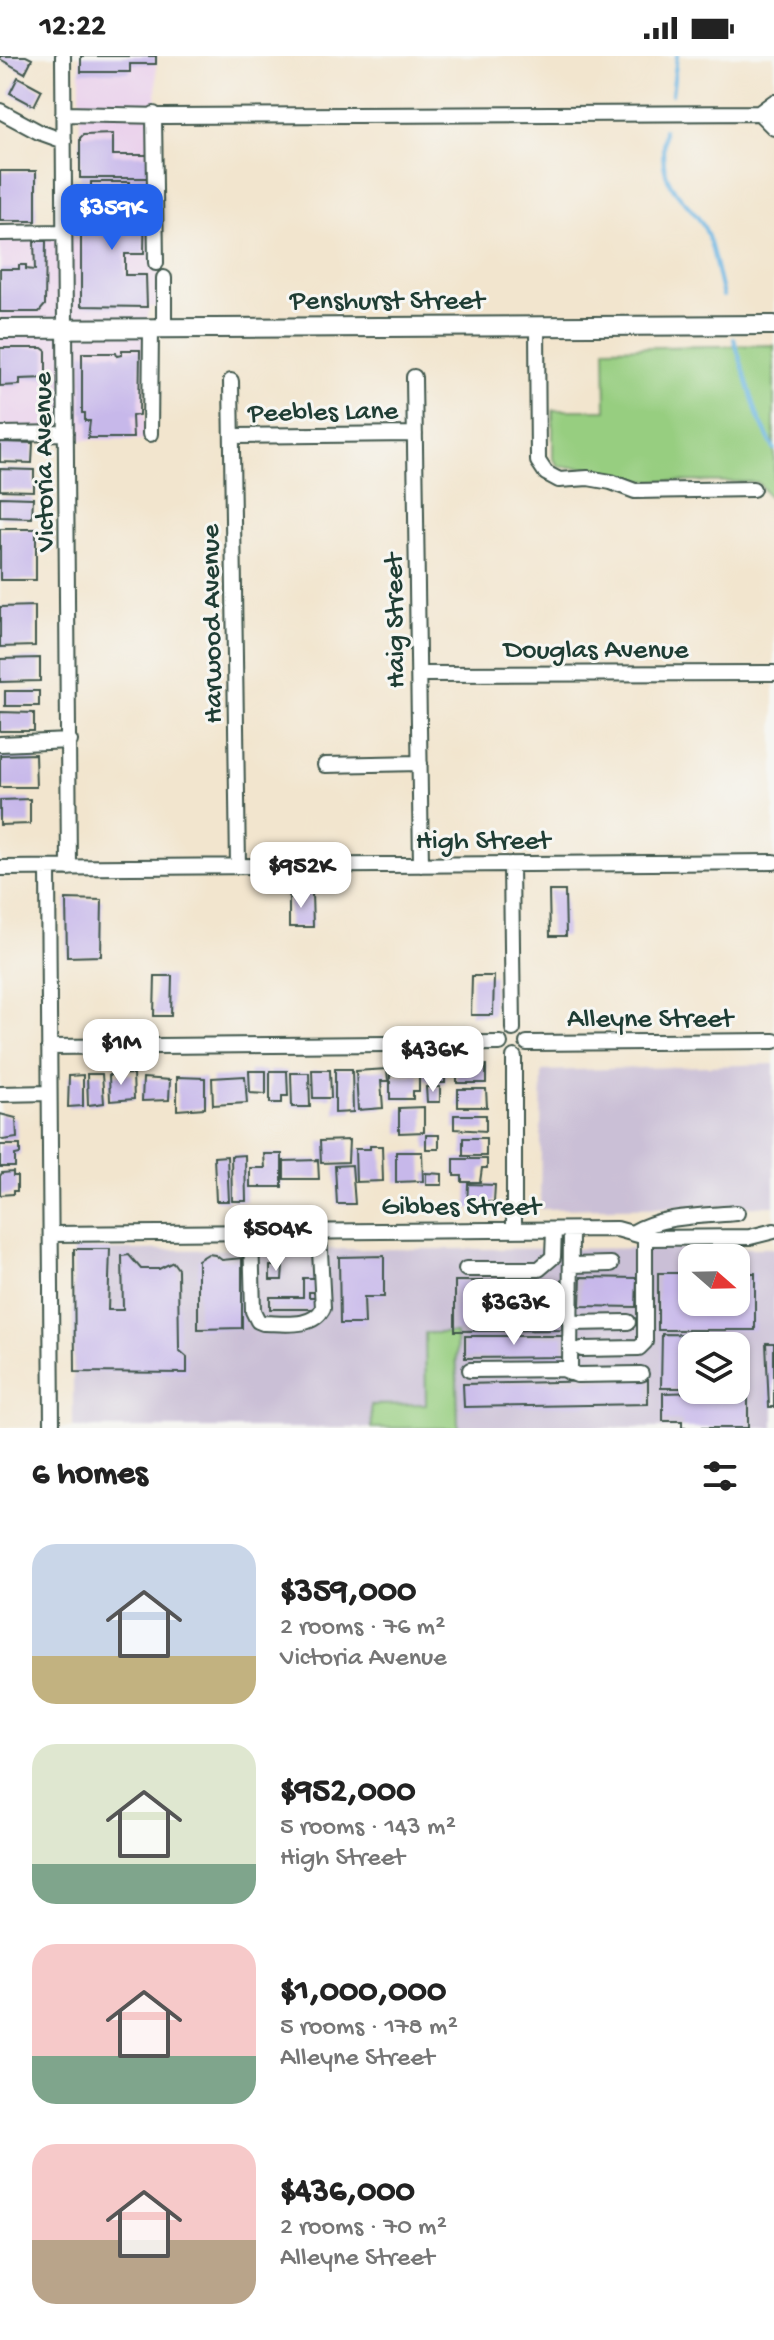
<!DOCTYPE html>
<html lang="en">
<head>
<meta charset="utf-8">
<style>
	:root { --surface:#fff; --page:#f6f6f6; --text:#222; --muted:#767676; --accent:#2563eb }
	body { margin:0; font-family:"Gochi Hand",sans-serif; background:var(--page); color:var(--text); height:100vh; display:flex; flex-direction:column; font-size:30px; white-space:nowrap }
	* { box-sizing:border-box; margin:0 }
	p { font-size:26px; color:var(--muted) }
	.icon { flex:none; width:44px; height:44px; fill:none; stroke:currentColor; stroke-width:2; stroke-linecap:round; stroke-linejoin:round }
	.map { position:relative; height:1372px; overflow:hidden }
	.side { display:flex; flex-direction:column; background:var(--surface); flex:1 }
	.side>* { flex:none }
	.needle { width:52px; rotate:110deg }
	.buttons { position:absolute; left:678px; top:1188px; display:grid; gap:16px }
	.buttons a { display:grid; place-items:center; width:72px; height:72px; border-radius:16px; background:var(--surface); box-shadow:0 2px 6px #0004; font-size:40px }
	.price { position:absolute; translate:-50% -68px; padding:0 18px; border-radius:16px; background:#fff; color:#222; font-size:26px; line-height:52px; filter:drop-shadow(0 2px 4px #0008) }
	.price::after { content:''; position:absolute; left:50%; top:48px; width:24px; height:18px; margin-left:-12px; background:inherit; clip-path:polygon(0 0,100% 0,50% 100%) }
	.price.current { background:var(--accent); color:#fff }
	ul { padding:0; list-style:none }
	li { display:flex; align-items:center; gap:24px; height:200px; padding:0 32px }
	li span { display:grid; place-items:center; flex:none; width:224px; height:160px; border-radius:24px; color:#555 }
	li>.icon { margin-inline-start:auto }
	span .icon { width:96px; height:96px; fill:#fffc; stroke-width:1 }
	li b { font-size:34px }
	h2 { display:flex; justify-content:space-between; align-items:center; height:96px; padding:0 32px; font-size:34px }
	.status { display:flex; justify-content:space-between; align-items:center; height:56px; padding:0 40px; background:var(--surface); direction:ltr }
	.status svg { height:22px; fill:currentColor }
	.map>svg:first-child { display:block }
</style>
</head>
<body>
<div class="status"><b>12:22</b><svg viewBox="0 0 49 12"><path d="M0 12V9h3v3zM5 12V6h3v6zM10 12V3h3v9zM15 12V0h3v12zM26 1h20v11H26zM47 4h2v5h-2z"/></svg></div>
<div class="map">
<svg width="774" height="1372" viewBox="0 0 774 1372">
	<rect width="100%" height="100%" fill="#f6f6f2"/>
	<filter id="ink" filterUnits="userSpaceOnUse"><feTurbulence type="fractalNoise" baseFrequency=".0125" numOctaves="2"/><feDisplacementMap in="SourceGraphic" scale="16" xChannelSelector="R" yChannelSelector="G"/><feConvolveMatrix kernelMatrix="1 2 1 2 8 2 1 2 1" color-interpolation-filters="sRGB"/></filter>
	<filter id="wash" filterUnits="userSpaceOnUse"><feTurbulence type="fractalNoise" baseFrequency=".006" numOctaves="4" result="noise"/><feDisplacementMap in="SourceGraphic" scale="32" xChannelSelector="R" yChannelSelector="G"/><feGaussianBlur stdDeviation="1.8" result="paint"/><feColorMatrix in="noise" values="0 0 0 0 0 0 0 0 0 0 0 0 0 0 0 0 0 1.4 0 .05"/><feComposite in="paint" operator="in"/></filter>
	<g filter="url(#wash)">
		<rect width="100%" height="100%" fill="#f2e5ce"/>
		<path fill="#ead1ec" d="M80 0H156L159 251H149L144 293 145 384H77L76 372 0 373V182L80 180Z"/>
		<path fill="#cabfd6" fill-rule="evenodd" d="M774 1008V1150L540 1153 542 1015Z
			M774 1192V1372H458L372 1349V1372H73V1194ZM692 1202H736V1246H692ZM692 1290H736V1334H692Z"/>
		<path fill="#97ce80" stroke="#5b865a" stroke-width="2" d="M774 289V447L757 426 635 425 597 413 559 410 553 402V354H606L605 292Z
			M425 1277H456L458 1372H372L371 1349 426 1348Z"/>
		<g fill="none" stroke-linecap="round" stroke-linejoin="round">
			<path stroke="#69b5e3" stroke-width="4" d="M672 38 677 0
				M664 74C663 92 661 112 671 129 681 145 697 156 705 173 714 193 717 219 723 240
				M734 283 758 361 774 393"/>
		</g>
		<g id="blocks">
			<path fill="#c7b8ea" d="M0 0H26L32 3 25 17 0 3Z
				M81 0H156V8H130V16H81Z
				M18 21 42 34 34 50 10 37Z
				M113 78V99H151V122H80V82L83 79Z
				M0 115H36V165H0Z
				M91 126H130V141H91Z
				M81 143H145L144 198H125V219H146L147 251 81 250Z
				M34 185H46L45 249 39 256H0V213H19V209H26V213L35 214Z
				M0 292H42L46 295V322L20 323V329L0 330Z
				M122 294H140L139 359 132 360 133 382H88L90 365H85V357H82V297H116L117 300 122 299Z
				M0 386 33 387 32 407 0 406Z
				M0 413 34 414V435L0 434Z
				M0 441 33 442 32 462 0 461Z
				M0 473H36V524H0Z
				M35 550V590L0 591V551Z
				M40 602V625L0 626V603Z
				M5 635H39V650H5Z
				M0 656 34 657V675H0Z
				M35 698 36 731H0V699Z
				M30 743V768L0 769V744Z
				M549 835H565L566 880H550Z
				M289 837H312L313 871H289Z
				M66 843 102 844 101 900 67 901Z
				M155 920H172L171 960H154Z
				M472 920H494L493 959H471Z
				M424 1007H445V1027H430L424 1022Z
				M457 1009H486V1027H457Z
				M335 1013H352L353 1056 335 1057Z
				M387 1013 388 1025H381L383 1052 358 1054 356 1015Z
				M312 1014H330L331 1042H313Z
				M249 1015H266V1038L250 1037Z
				M270 1015H287L288 1040H282V1047H270Z
				M291 1017H309L310 1051H292Z
				M87 1018H102L104 1047 88 1049Z
				M133 1018 134 1043 110 1045 109 1019Z
				M83 1019V1050L68 1051 69 1020Z
				M390 1019H419V1035H413V1043H390Z
				M245 1020 247 1047 213 1049 212 1022Z
				M177 1021 205 1022V1052L177 1054Z
				M143 1022 170 1024 169 1044 142 1045Z
				M426 1031H440V1046H427Z
				M458 1033H486L487 1051H458Z
				M424 1051V1076L399 1077V1052Z
				M0 1058 16 1062 17 1082 3 1084 0 1082Z
				M454 1059H486V1075L454 1073Z
				M426 1079H439V1093H426Z
				M463 1082H486V1100H463Z
				M349 1084 348 1106 321 1107 320 1085Z
				M0 1089H20V1098L15 1099V1111H0Z
				M370 1090H382L383 1125 356 1126 355 1093H370Z
				M396 1096H422L423 1125 396 1126Z
				M264 1098H282V1131H250V1112H265Z
				M245 1099 246 1145H232L231 1100Z
				M227 1100 229 1145H216L214 1101Z
				M454 1103H487V1112H482L480 1126H462V1120H454Z
				M318 1104 319 1123H284V1105Z
				M352 1109 355 1148H337L335 1110Z
				M13 1116V1120H17V1135H13V1138L0 1139V1120L2 1117Z
				M426 1117 442 1118V1129H426Z
				M468 1128 495 1129 494 1146H481L480 1153 467 1152Z
				M74 1193H110L108 1254H123L122 1200 129 1199 141 1213H159L173 1206 178 1213 179 1294 187 1301V1317L75 1316Z
				M208 1198 215 1199 222 1204 242 1202V1272L198 1273V1204Z
				M384 1200V1241H364L365 1268H340L339 1201Z
				M270 1210H283L282 1224H270Z
				M658 1217H692V1246H736V1217H755V1274H658Z
				M581 1221 637 1222 636 1251 580 1250Z
				M303 1222H316V1236H309V1241H317L316 1253H270V1241H303Z
				M455 1225H562V1274L455 1275Z
				M662 1278 732 1279V1290H692V1332H661Z
				M465 1280H563V1301L465 1302Z
				M766 1287H774V1351H769Z
				M648 1324V1348L464 1351 463 1328Z
				M748 1335V1372H682V1365H663V1337Z"/>
		</g>
	</g>
	<g filter="url(#ink)">
		<use href="#blocks" fill-opacity="0" stroke="#3f564b" stroke-width="2"/>
		<g fill="none" stroke-linecap="round" stroke-linejoin="round">
			<defs>
				<path id="minor" d="M63 0 69 812
					M774 46 759 57 774 72
					M0 55 39 76 64 85
					M63 58 164 60 774 57
					M154 58 156 207
					M0 177 64 176
					M537 270 538 405 546 417 559 424 588 422 611 426 635 435 753 433
					M164 271V222
					M414 321 421 809
					M231 325 238 810
					M0 378 66 377
					M150 378 151 271
					M232 380 415 378
					M418 618 774 617
					M0 688 70 685
					M325 709 420 707
					M511 808 513 973
					M0 812 774 806
					M48 813 52 1372
					M527 987 774 985
					M49 991 500 987
					M514 1001V1173
					M0 1038 49 1037
					M251 1176 253 1255 258 1265 263 1267C283 1267 313 1273 323 1252L319 1176
					M632 1177C661 1159 704 1160 737 1157
					M51 1178 617 1173 649 1182 750 1181 774 1175
					M571 1209 611 1208
					M466 1213H539L553 1201 554 1174
					M570 1267 628 1266
					M582 1293 639 1292 645 1286V1181
					M470 1314 563 1313 577 1319 641 1318
					M570 1317 571 1174"/>
				<path id="major" d="M0 273 774 269"/>
			</defs>
			<use href="#minor" stroke="#3f564b" stroke-width="18"/>
			<use href="#major" stroke="#3f564b" stroke-width="22"/>
			<use href="#minor" stroke="#fff" stroke-width="14"/>
			<use href="#major" stroke="#fff" stroke-width="18"/>
		</g>
	</g>
	<g text-anchor="middle" stroke-width="6" stroke-linejoin="round" paint-order="stroke">
		<g font-size="28" fill="#1f3d34" stroke="#f6f6f2">
			<text x="387" y="252">Penshurst Street</text>
			<text transform="translate(323 353) rotate(-1)" y="10">Peebles Lane</text>
			<text transform="translate(41 406) rotate(-91)" y="10">Victoria Avenue</text>
			<text transform="translate(392 565) rotate(-91)" y="10">Haig Street</text>
			<text transform="translate(209 568) rotate(-91)" y="10">Harwood Avenue</text>
			<text x="596" y="601">Douglas Avenue</text>
			<text x="483" y="792">High Street</text>
			<text x="650" y="970">Alleyne Street</text>
			<text x="461" y="1158">Gibbes Street</text>
		</g>
	</g>
</svg>
<div class="buttons">
<a><svg class="needle" viewBox="-14 -14 28 28"><path d="M0-13l5 13h-10z" fill="#e53935"/><path d="M0 13l5-13h-10z" fill="#767676"/></svg></a>
<a><svg class="icon" aria-label="layers" viewBox="0 0 24 24"><path d="M12 4l9 5-9 5-9-5zM3 14l9 5 9-5"/></svg></a>
</div>
<b class="price current" style="left:112px;top:196px">$359K</b>
<b class="price" style="left:301px;top:854px">$952K</b>
<b class="price" style="left:121px;top:1031px">$1M</b>
<b class="price" style="left:433px;top:1038px">$436K</b>
<b class="price" style="left:276px;top:1217px">$504K</b>
<b class="price" style="left:514px;top:1291px">$363K</b>
</div>
<section class="side">
<h2>6 homes<svg class="icon" aria-label="filters" viewBox="0 0 24 24"><path d="M4 7h16M4 17h16"/><circle cx="9" cy="7" r="2"/><circle cx="15" cy="17" r="2"/></svg></h2>
<ul>
<li><span style="background:linear-gradient(#c9d6e8 70%,#c2b280 0)"><svg class="icon" aria-label="home" viewBox="0 0 24 24"><path d="M3 11l9-7 9 7M6 9v11h12V9"/></svg></span><div><b>$359,000</b><p>2 rooms · 76 m²</p><p>Victoria Avenue</p></div></li>
<li><span style="background:linear-gradient(#dfe7d0 75%,#7fa58c 0)"><svg class="icon" aria-label="home" viewBox="0 0 24 24"><path d="M3 11l9-7 9 7M6 9v11h12V9"/></svg></span><div><b>$952,000</b><p>5 rooms · 143 m²</p><p>High Street</p></div></li>
<li><span style="background:linear-gradient(#f6c9c9 70%,#7fa58c 0)"><svg class="icon" aria-label="home" viewBox="0 0 24 24"><path d="M3 11l9-7 9 7M6 9v11h12V9"/></svg></span><div><b>$1,000,000</b><p>5 rooms · 178 m²</p><p>Alleyne Street</p></div></li>
<li><span style="background:linear-gradient(#f6c9c9 60%,#b9a48a 0)"><svg class="icon" aria-label="home" viewBox="0 0 24 24"><path d="M3 11l9-7 9 7M6 9v11h12V9"/></svg></span><div><b>$436,000</b><p>2 rooms · 70 m²</p><p>Alleyne Street</p></div></li>
</ul>
</section>
</body>
</html>
